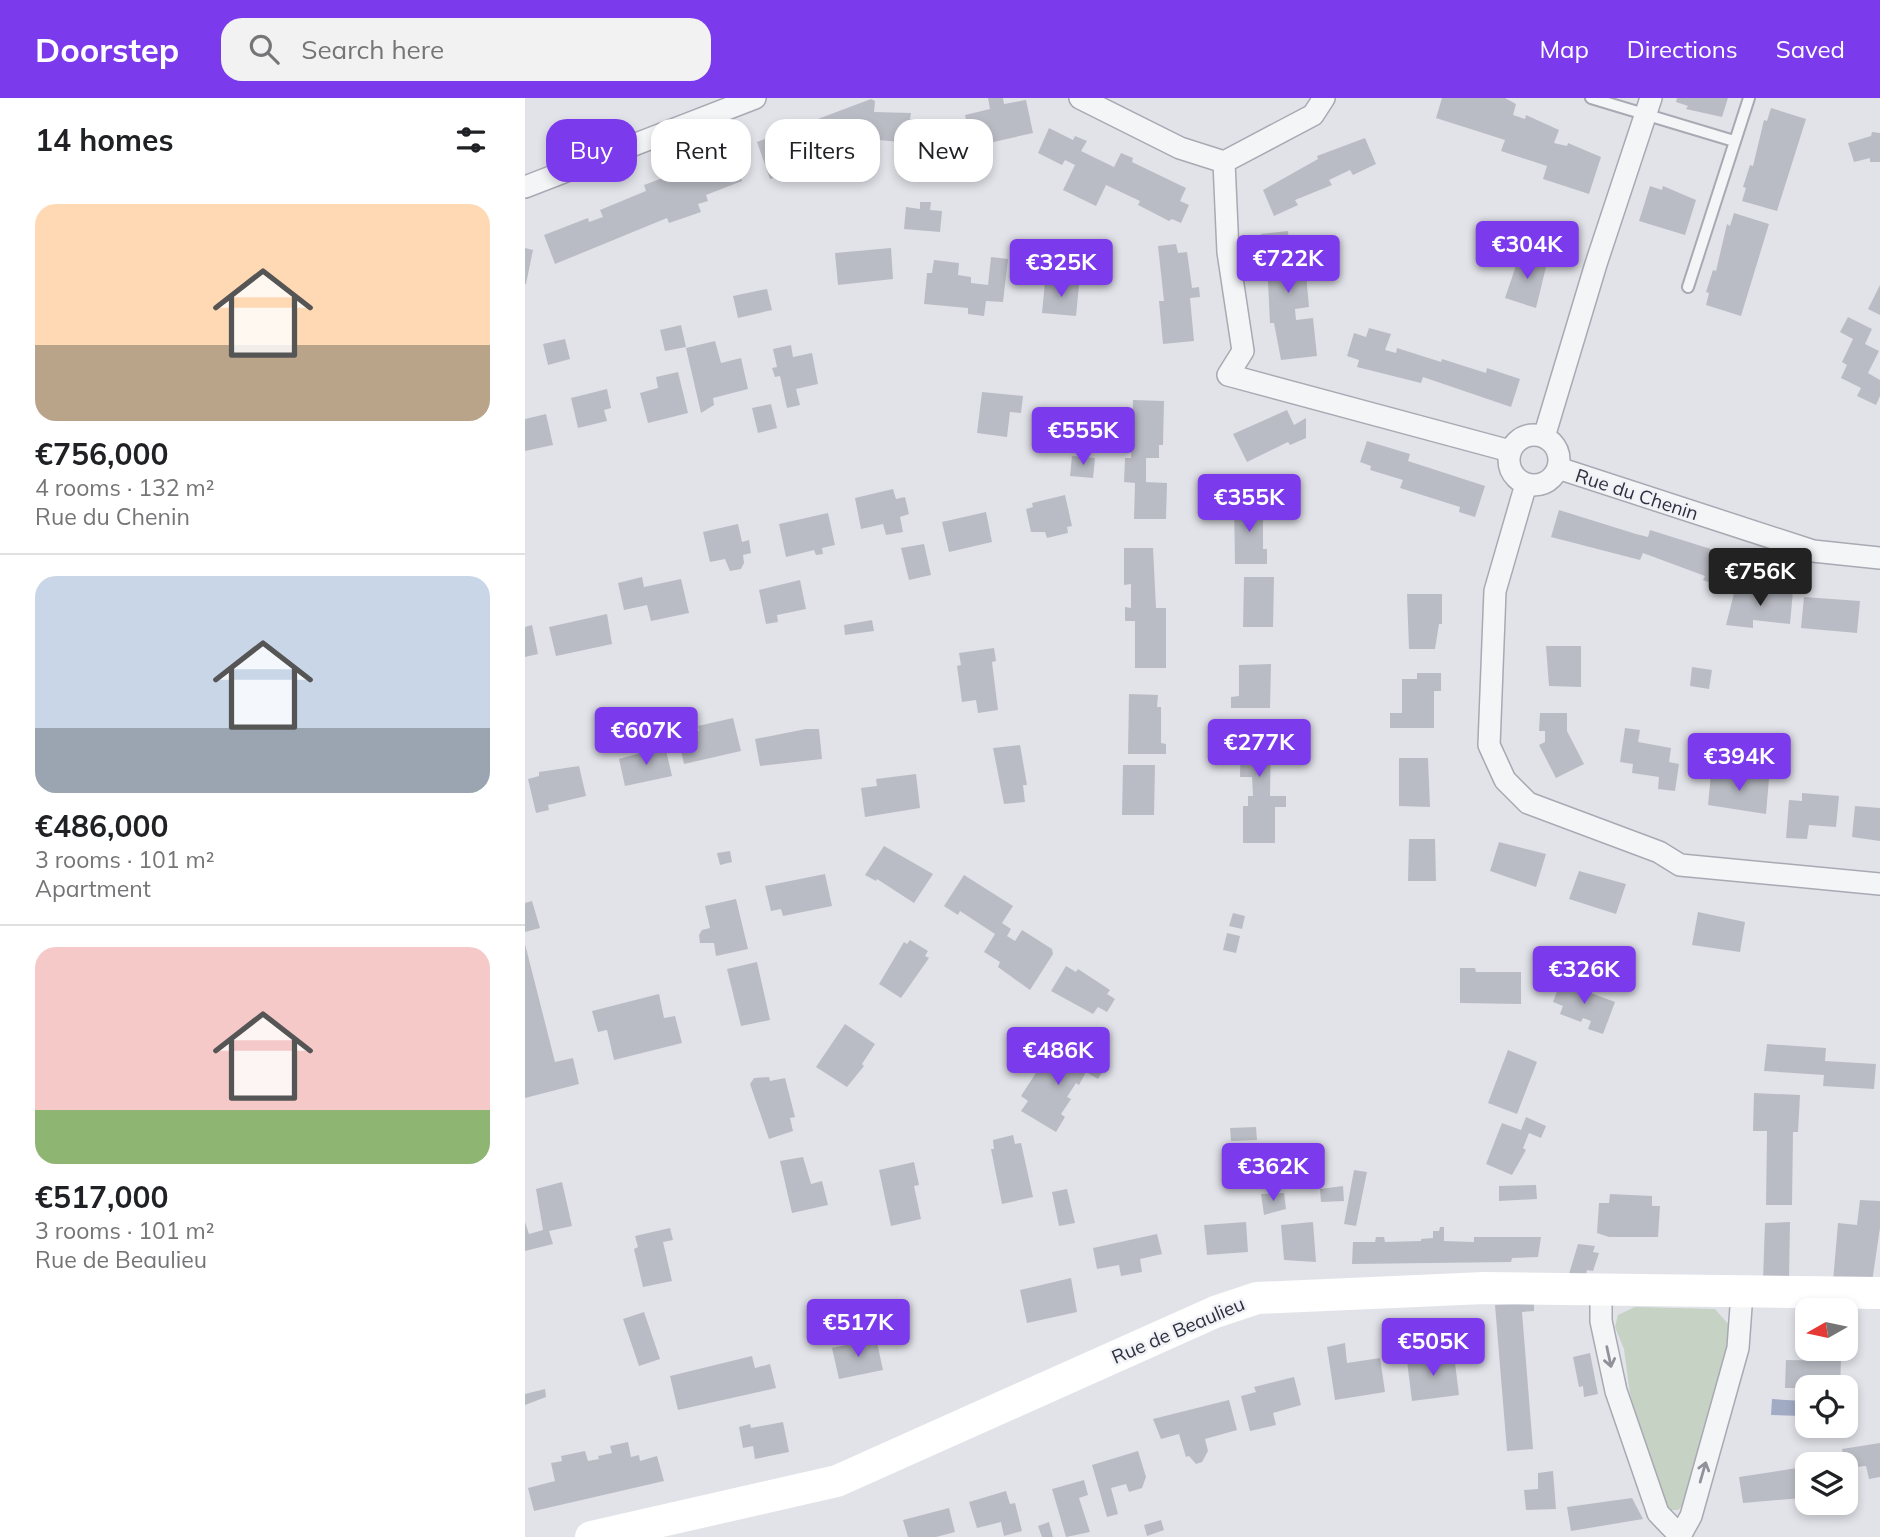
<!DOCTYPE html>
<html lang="en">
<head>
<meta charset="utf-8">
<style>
	:root { --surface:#fff; --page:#f2f2f2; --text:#202124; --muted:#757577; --line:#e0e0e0; --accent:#7c3aed }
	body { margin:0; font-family:Mulish,sans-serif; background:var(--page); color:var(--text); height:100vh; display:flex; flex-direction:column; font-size:26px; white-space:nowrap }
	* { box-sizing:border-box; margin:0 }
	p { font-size:23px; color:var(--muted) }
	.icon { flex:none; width:38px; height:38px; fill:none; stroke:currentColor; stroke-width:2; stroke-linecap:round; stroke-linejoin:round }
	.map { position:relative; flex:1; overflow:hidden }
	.details { display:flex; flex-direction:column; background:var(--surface); width:525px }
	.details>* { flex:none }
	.hud { position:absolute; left:21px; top:21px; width:665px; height:63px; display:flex; gap:14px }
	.needle { width:46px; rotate:261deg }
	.fabs { position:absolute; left:1270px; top:1200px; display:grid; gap:14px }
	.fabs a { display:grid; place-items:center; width:63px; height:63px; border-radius:14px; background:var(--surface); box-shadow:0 4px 10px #0003; font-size:35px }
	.price { position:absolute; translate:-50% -60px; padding:0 16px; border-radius:7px; background:var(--accent); color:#fff; font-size:23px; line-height:46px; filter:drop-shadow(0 2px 4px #0008) }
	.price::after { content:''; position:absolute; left:50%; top:42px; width:21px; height:16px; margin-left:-10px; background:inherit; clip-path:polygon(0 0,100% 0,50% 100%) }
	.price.active { background:#222; color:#fff }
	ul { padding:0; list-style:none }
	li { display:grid; align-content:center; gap:14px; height:371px; padding:0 35px }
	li+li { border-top:2px solid var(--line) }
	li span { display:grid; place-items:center; height:217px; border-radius:21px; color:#555 }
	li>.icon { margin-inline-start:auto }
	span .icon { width:126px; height:126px; fill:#fffc; stroke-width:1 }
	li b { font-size:30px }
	h2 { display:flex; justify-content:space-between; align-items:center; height:84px; padding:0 35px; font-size:30px }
	.chip { padding:0 24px; border-radius:21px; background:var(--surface); box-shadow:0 4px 10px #0003; font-size:24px; line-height:63px }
	.chip.active { background:var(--accent); color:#fff }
	header { display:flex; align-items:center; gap:42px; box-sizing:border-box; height:98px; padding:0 35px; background:var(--accent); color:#fff }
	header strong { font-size:33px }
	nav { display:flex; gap:38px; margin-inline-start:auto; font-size:24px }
	.search { width:490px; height:63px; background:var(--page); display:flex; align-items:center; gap:18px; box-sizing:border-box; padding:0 24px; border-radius:21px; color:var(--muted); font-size:26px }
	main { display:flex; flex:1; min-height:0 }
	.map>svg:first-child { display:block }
</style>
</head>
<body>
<header>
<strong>Doorstep</strong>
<div class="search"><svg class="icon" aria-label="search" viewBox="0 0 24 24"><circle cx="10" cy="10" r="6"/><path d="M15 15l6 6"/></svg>Search here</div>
<nav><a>Map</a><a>Directions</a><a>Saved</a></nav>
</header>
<main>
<section class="details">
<h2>14 homes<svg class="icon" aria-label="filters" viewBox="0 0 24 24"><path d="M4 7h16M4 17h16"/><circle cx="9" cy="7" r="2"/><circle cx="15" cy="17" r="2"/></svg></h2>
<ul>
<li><span style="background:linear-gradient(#ffd9b3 65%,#b9a48a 0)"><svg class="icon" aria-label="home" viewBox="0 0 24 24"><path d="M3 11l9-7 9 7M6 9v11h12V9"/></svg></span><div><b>€756,000</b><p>4 rooms · 132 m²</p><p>Rue du Chenin</p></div></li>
<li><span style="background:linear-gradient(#c9d6e8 70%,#9aa5b1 0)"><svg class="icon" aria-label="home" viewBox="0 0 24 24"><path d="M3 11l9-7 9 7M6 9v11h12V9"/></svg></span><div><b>€486,000</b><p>3 rooms · 101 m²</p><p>Apartment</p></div></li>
<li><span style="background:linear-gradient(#f6c9c9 75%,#8fb573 0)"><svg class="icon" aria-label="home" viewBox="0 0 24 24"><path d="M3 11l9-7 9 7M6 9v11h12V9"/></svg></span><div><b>€517,000</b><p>3 rooms · 101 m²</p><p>Rue de Beaulieu</p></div></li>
</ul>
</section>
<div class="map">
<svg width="1355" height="1439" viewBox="0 0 1355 1439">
	<rect width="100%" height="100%" fill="#e2e3e9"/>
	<path fill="#c5d2c4" d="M1110 1209 1190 1211 1204 1227V1252L1159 1406 1153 1412H1144L1137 1406 1105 1296 1099 1251 1090 1229 1093 1217Z"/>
	<path fill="#a1abc4" d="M1247 1301 1278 1303 1282 1313 1278 1318 1246 1317Z"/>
	<path fill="#babcc5" d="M463 0H478L479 6 501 2 508 35 437 51 432 23 441 22 440 17 465 11Z
		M917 0H980L991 6 988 17 1000 21 1001 17 1034 32 1029 45 1042 48 1043 45 1076 59 1064 96 1018 81 1022 68 976 53 980 42 911 20Z
		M1152 0H1203L1197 19 1161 11 1163 8 1151 4Z
		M346 1 350 3 349 14 386 15 385 21 425 22 423 53 384 52 385 45 333 40 316 47 317 51 305 55 303 52 254 70 257 77 245 81 232 44Z
		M1246 10 1281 21 1252 113 1217 103 1221 90 1218 89 1225 67 1228 68 1239 22 1242 23Z
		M524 30 548 42 550 38 562 43 556 53 589 69 596 55 608 60 607 64 661 90 655 103 664 107 656 125 647 121 644 123 613 107 615 103 581 87 571 108 538 92 550 67 540 62 537 67 513 55Z
		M1347 34 1355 35V64H1345V60L1329 64 1323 45 1346 38Z
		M840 40 851 66 828 77 825 72 804 82 807 87 770 102 773 107 749 118 738 92 793 61 792 58Z
		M206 54 217 83 181 97 183 103 173 106 176 114 144 125 142 120 30 166 19 137 63 120 64 124 78 119 75 112 121 93 119 87Z
		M1125 88 1137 92 1138 88 1171 102 1160 137 1114 123Z
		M395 104H406L405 112 417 113 415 134 379 131 381 109 395 111Z
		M1209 115 1244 126 1216 218 1181 207 1184 195 1181 194 1188 172 1191 173 1202 126 1205 128Z
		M763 133 764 144 778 143 784 209 770 211 771 222 788 220 792 258 756 262 749 225H745L742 163 739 164 736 136Z
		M651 146 653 155 662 154 667 190 674 189 675 199 665 200 669 243 638 246 634 203H639L633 148Z
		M0 150 8 152 1 186H0Z
		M366 150 368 181 313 187 310 155Z
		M995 156 1022 165 1011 210 980 200Z
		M466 159 483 161 478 204 461 203 459 218 443 216V210L399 206 402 175H407L409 162 434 165 433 177 446 179V185L463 187Z
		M520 184 554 187 551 218 517 215Z
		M1355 187V217L1343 211Z
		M242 191 247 212 213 220 208 198Z
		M1323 219 1347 231 1340 246 1354 253 1343 275 1355 282V298L1351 307 1332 298 1336 290 1316 280 1322 267 1317 264 1328 241 1315 234Z
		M156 227 161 249 140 253 135 232Z
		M844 230 866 236 860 252 871 255 872 250 916 264 917 261 961 275 962 270 995 281 986 309 898 279 896 285 832 269 834 262 822 258 829 235 841 239Z
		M40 241 45 261 23 267 18 246Z
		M190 243 196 265 216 260 223 291 188 300 189 307 176 315 161 250Z
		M266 247 268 259 287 255 293 286 271 291 275 307 262 310 255 278 250 279 247 270 252 269 248 251Z
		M153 274 163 315 123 325 115 295 133 290 131 279Z
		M82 291 86 310 79 312 82 323 53 330 46 300Z
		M457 294 498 298 496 315 485 314 482 339 452 335Z
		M608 302 639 303 638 347H634V360H621V384L642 385 641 421H609L610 385 599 384 600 360H606Z
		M246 306 252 330 233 335 227 310Z
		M762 312 769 327 781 320V340L765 347 763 344 722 364 708 336Z
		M21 316 28 347 0 353V321Z
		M842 343 885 356 883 363 960 388 950 419 934 414 935 409 875 390 878 382 845 372 846 368 835 364Z
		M547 358 570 360 568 380 545 378Z
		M368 391 371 401 380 399 384 416 375 419 378 434 361 437 358 426 336 431 330 400Z
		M540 397 547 428 542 429 543 435 522 440 520 434H506L501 411 508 409 507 405Z
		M709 404H738V451H742V466H710Z
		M1034 412 1111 436 1123 439 1125 432 1189 452 1187 459 1199 463 1191 487 1178 482 1180 478 1118 455 1115 462 1026 439Z
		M461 414 467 444 424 454 417 424Z
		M303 415 310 447 297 450 298 456 291 457 289 452 261 459 254 426Z
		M213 426 217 444 224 442 226 455 218 457 219 465 216 471 205 473 200 461 185 464 178 434Z
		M399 446 406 477 384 482 376 450Z
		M599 450H628L631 510H641V570H610V523H600V509L606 510V486L599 487Z
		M117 479 119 489 156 481 164 515 126 523 122 507 99 512 93 485Z
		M719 479H749L748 529H718Z
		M275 482 281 511 252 517 253 524 241 526 234 492Z
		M1210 491 1251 495V491L1268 493 1265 526 1228 522V530L1201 527Z
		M882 496H917V526H914L910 551H884Z
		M1279 499 1335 503 1332 535 1276 530Z
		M82 516 87 546 31 558 24 529Z
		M347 522 349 533 320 537 319 527Z
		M7 527 13 556 0 559V529Z
		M1021 548H1056V589L1024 588Z
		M469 550 471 563 467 564 473 612 453 615 451 602 437 604 432 568 436 567 434 555Z
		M746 566 745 610H706V599L714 598V567Z
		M1167 569 1187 572 1184 591 1165 588Z
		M892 575H916V593H909V630H865V615H877V581H892Z
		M604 596 633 597 632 609H636V645L641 646V656H603Z
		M1015 615H1042V633L1059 666 1031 680 1014 647 1020 644V633H1014Z
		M208 620 216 653 159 666 153 639 174 633 173 628Z
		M710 622H758V634H746L745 698H761V709H750V745H718V708H723V698H728L727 679H715L716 635H709Z
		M1100 630 1115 632 1113 644 1146 650 1144 664 1154 666 1150 693 1133 691 1134 679 1107 675 1108 666 1095 664Z
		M281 631H294L297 661 235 668 230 641Z
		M495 647 502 687H498L500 704 479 706 468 650Z
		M140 648 147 678 100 688 94 661Z
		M874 660H903L905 709 874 708Z
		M598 667H630L629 717H597Z
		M54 668 61 698 23 707 24 712 11 715 3 681 14 678V674Z
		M391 676 395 710 340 719 336 690 352 688 351 681Z
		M1186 676 1244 681 1241 716 1183 707Z
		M1277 695 1314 698 1311 729 1284 727 1282 741 1261 740 1264 702 1277 703Z
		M1330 708 1355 710V743L1327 739Z
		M884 741H910L911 783H883Z
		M974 744 1021 756 1011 789 965 773Z
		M359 748 408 776 389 805 352 781 351 783 340 777Z
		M205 753 207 764 195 767 192 755Z
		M1054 773 1101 786 1091 816 1044 801Z
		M300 776 307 808 258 818 256 811 246 813 240 788Z
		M439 777 488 808 477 825 486 831 482 838 490 843 497 832 527 851 528 856 505 892 473 869 475 864 459 854 470 836 435 813 433 817 419 808Z
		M211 801 223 851 191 858 189 845H175L174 837 177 832 185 830 180 808Z
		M7 803 15 830 0 834V805Z
		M1173 814 1220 824 1215 854 1167 847Z
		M708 815 720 818 717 831 704 828Z
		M702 835 715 838 711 855 698 852Z
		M385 842 403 853 400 858 404 860 376 900 354 886 379 844 382 846Z
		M0 846 30 964 48 960 54 986 0 1000Z
		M232 864 245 922 216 928 202 871Z
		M541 868 551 874 553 871 585 892 582 896 590 901 582 914 573 909 568 916 526 893Z
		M935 870H950L951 874H996V906L935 905Z
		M1037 880 1048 884 1047 888 1090 904 1078 936 1063 931 1066 923 1058 920 1056 924 1035 916 1038 908 1028 904Z
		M134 896 139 920 150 918 157 945 89 962 82 932 73 934 67 913Z
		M320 926 350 946 337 966 339 968 322 989 291 969Z
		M1242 946 1301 950 1300 963 1351 966 1349 991 1298 988 1299 977 1239 973Z
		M548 948 581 968 573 981 561 974 554 987 551 985 542 999 546 1001 536 1016 540 1019 531 1034 496 1013 503 1003 496 998 518 964 532 973Z
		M983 952 1012 964 992 1016 963 1005Z
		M244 979 245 983 260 980 270 1019 265 1020 268 1033 244 1041 225 986 229 980Z
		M1229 995 1275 997 1273 1034H1268L1267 1107H1241L1242 1033H1228Z
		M1001 1019 1021 1028 1016 1040 1004 1035 998 1050 1001 1052 987 1077 961 1066 977 1025 996 1032Z
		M731 1029 732 1042 706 1043 705 1030Z
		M488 1037 490 1046 496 1045 508 1099 477 1106 466 1051H469L468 1042Z
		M278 1059 286 1086 297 1083 303 1107 267 1115 255 1063Z
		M389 1064 394 1087 389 1088 396 1121 366 1128 354 1072Z
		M829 1072 842 1074 831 1128 819 1126Z
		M37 1084 47 1128 24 1133 28 1146 0 1153V1124L4 1136 18 1132 11 1091Z
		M1011 1087 1012 1101 974 1103V1088Z
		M818 1088 819 1103 796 1104 795 1091Z
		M542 1091 550 1125 534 1128 527 1094Z
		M759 1095 761 1111 739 1117 736 1096Z
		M1085 1096 1127 1098V1108H1135L1133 1139H1084L1072 1135 1074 1105H1084Z
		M1335 1102 1355 1103V1130L1347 1184H1308L1313 1125 1332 1127Z
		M721 1124 723 1154 682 1157 679 1127Z
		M788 1124 791 1164 759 1162 756 1127Z
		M1265 1124 1264 1183 1238 1182 1240 1125Z
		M915 1129H919V1143L949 1144V1139H1016L1013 1159 987 1160 986 1164 827 1166 828 1144H850L851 1139H859L860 1144 896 1143V1141L908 1140V1133H914Z
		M145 1130 148 1142 138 1144 147 1183 118 1189 109 1151 113 1149 110 1138Z
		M632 1136 637 1156 615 1161 617 1174 596 1178 594 1167 572 1171 568 1150Z
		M1053 1146 1070 1148 1068 1154 1074 1155 1068 1173 1062 1172 1061 1177 1044 1176Z
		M546 1180 552 1214 502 1225 495 1192Z
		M1009 1205V1213L997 1214 1008 1351 982 1353 970 1207Z
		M119 1214 135 1261 114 1268 98 1221Z
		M351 1240 358 1272 314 1281 307 1250Z
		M820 1245 822 1265 855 1260 860 1294 810 1302 802 1249Z
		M1065 1255 1073 1296 1059 1299 1058 1288 1054 1289 1048 1259Z
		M929 1257 934 1297 887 1303 882 1263Z
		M227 1258 230 1270 245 1266 251 1290 153 1312 145 1278Z
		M1261 1262 1316 1263 1315 1290H1260Z
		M769 1279 776 1307 748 1315 751 1327 725 1333 716 1298 731 1294 729 1289Z
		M20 1291 21 1299 0 1307V1296Z
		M704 1302 712 1332 680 1341 683 1353 677 1364 671 1366 664 1358 661 1359 654 1336 636 1341 628 1321Z
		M258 1324 264 1354 230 1361 228 1348 218 1350 214 1329 225 1326 226 1330Z
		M103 1344 106 1359 114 1357 115 1363 132 1358 139 1383 9 1413 3 1390 30 1383 26 1365 37 1363 36 1358 60 1353 63 1363 74 1361 73 1358 87 1355 85 1348Z
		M1355 1345V1379L1344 1381 1341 1368 1321 1370 1317 1351Z
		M613 1353 621 1379 617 1390 604 1394 601 1386 586 1390 593 1416 582 1419 567 1367Z
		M1272 1370 1277 1400 1218 1405 1214 1379Z
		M1028 1373 1031 1411 1001 1412 999 1392 1013 1391V1375Z
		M559 1382 563 1397 554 1400 565 1434 541 1439 527 1391Z
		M481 1393 485 1406 490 1405 497 1433 479 1438 476 1424 452 1430 444 1404Z
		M1107 1400 1118 1421 1046 1433 1042 1409Z
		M424 1410 430 1434 411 1439H383L378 1422Z
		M636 1422 639 1432 622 1438 619 1427Z
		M524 1424 528 1439H517L513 1428Z"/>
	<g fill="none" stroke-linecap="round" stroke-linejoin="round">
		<defs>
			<path id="lane" d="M1066 0 1209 43
				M1163 189 1224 0"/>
			<path id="street" d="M555 0 655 50 699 64 788 17 799 0
				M699 64 703 154 718 253 703 277 985 353
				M0 89 230 0
				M984 362a25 25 0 1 1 50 0a25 25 0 1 1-50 0Z
				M1019 339 1071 166 1126 0
				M1033 370 1288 453 1355 460
				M1001 386 970 493 964 647 980 682 1003 705 1134 754 1155 767 1355 786
				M1076 1192V1223L1091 1293 1133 1415 1156 1439
				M1155 1438 1166 1418 1213 1250 1217 1195"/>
		</defs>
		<use href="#lane" stroke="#a8a9b3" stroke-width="14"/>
		<use href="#street" stroke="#a8a9b3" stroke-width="24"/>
		<use href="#lane" stroke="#f4f5f7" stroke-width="10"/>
		<use href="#street" stroke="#f4f5f7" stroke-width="21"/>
		<path stroke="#fff" stroke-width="32" d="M66 1439 312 1383 690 1214 732 1200 959 1190 1355 1195"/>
	</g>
	<defs><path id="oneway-shaft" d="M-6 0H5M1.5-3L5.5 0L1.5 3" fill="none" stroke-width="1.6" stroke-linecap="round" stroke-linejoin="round" transform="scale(1.75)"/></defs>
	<g stroke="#90929b">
		<use href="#oneway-shaft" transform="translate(1084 1259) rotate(78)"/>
		<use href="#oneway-shaft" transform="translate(1178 1374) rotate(-74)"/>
	</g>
	<g text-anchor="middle" stroke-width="5" stroke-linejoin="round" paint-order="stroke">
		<g font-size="19" fill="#2c2f3f" stroke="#f1f2f6">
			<text transform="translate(1112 396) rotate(18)" y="7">Rue du Chenin</text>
			<text transform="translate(653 1232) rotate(-23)" y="7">Rue de Beaulieu</text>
		</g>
	</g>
</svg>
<div class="fabs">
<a><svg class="needle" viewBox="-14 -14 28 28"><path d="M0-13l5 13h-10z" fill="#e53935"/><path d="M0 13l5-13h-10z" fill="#757577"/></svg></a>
<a><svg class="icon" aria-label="locate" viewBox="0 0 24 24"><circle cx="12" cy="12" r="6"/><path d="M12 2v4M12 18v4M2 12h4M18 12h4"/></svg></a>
<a><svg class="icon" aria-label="layers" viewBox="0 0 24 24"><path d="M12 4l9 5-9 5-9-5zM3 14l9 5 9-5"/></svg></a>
</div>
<b class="price" style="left:1002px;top:183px">€304K</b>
<b class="price" style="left:763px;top:197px">€722K</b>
<b class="price" style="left:536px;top:201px">€325K</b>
<b class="price" style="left:558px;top:369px">€555K</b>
<b class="price" style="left:724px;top:436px">€355K</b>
<b class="price active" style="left:1235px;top:510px">€756K</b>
<b class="price" style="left:121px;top:669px">€607K</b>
<b class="price" style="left:734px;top:681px">€277K</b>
<b class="price" style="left:1214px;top:695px">€394K</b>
<b class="price" style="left:1059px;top:908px">€326K</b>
<b class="price" style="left:533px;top:989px">€486K</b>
<b class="price" style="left:748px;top:1105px">€362K</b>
<b class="price" style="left:333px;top:1261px">€517K</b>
<b class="price" style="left:908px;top:1280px">€505K</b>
<div class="hud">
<a class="chip active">Buy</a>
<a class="chip">Rent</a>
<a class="chip">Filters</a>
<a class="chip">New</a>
</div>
</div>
</main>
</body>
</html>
